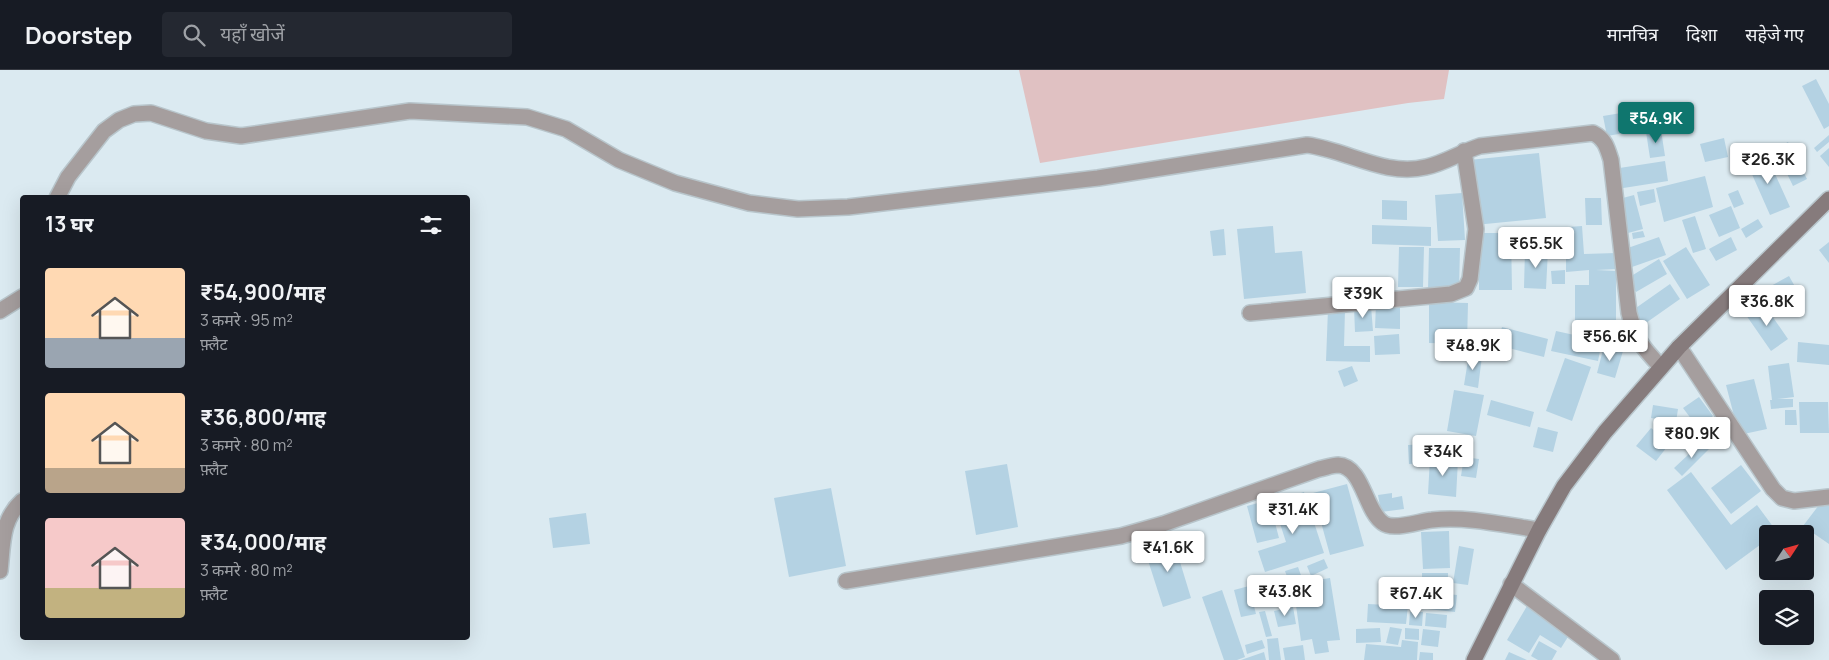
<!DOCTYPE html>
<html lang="hi">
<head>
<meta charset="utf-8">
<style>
	:root { --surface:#171b24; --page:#242831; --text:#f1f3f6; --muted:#9ea1a6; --line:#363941; --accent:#0f766e }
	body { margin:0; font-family:Manrope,"Noto Sans Devanagari",sans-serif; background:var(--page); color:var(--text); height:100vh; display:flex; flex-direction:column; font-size:19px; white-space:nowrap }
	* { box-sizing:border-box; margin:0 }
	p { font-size:16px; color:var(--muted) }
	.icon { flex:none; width:28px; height:28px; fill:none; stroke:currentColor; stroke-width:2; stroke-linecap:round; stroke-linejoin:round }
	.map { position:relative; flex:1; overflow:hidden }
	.side { position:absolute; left:20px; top:125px; width:450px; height:445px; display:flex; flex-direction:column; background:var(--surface); border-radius:5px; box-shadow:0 5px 20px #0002 }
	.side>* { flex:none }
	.needle { width:32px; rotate:54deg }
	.controls { position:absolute; left:1759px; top:455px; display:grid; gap:10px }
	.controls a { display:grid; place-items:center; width:55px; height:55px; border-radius:5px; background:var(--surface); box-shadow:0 5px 20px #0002; font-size:25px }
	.price { position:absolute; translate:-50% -42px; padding:0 11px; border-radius:5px; background:#fff; color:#222; font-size:16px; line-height:32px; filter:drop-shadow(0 1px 2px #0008) }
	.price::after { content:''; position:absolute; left:50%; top:30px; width:15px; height:11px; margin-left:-8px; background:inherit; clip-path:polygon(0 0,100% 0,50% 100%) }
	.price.active { background:var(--accent); color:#fff }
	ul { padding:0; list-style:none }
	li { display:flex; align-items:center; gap:15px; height:125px; padding:0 25px }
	li span { display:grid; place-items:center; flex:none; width:140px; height:100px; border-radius:5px; color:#555 }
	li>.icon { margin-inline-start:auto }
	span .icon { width:60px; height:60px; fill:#fffc; stroke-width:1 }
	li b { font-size:21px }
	h2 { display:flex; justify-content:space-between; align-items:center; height:60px; padding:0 25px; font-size:21px }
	header { display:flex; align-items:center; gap:30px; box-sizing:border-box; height:70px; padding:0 25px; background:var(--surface); border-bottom:1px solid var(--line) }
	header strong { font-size:24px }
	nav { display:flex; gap:28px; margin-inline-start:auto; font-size:18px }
	.search { width:350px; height:45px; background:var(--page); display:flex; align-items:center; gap:12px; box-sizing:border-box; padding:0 18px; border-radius:5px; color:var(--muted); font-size:19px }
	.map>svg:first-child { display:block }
</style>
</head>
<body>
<header>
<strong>Doorstep</strong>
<div class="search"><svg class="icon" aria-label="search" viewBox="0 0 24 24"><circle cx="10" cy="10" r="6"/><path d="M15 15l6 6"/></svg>यहाँ खोजें</div>
<nav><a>मानचित्र</a><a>दिशा</a><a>सहेजे गए</a></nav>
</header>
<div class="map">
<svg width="1829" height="590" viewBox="0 0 1829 590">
	<rect width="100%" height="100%" fill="#dbeaf1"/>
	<path fill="#e0c1c2" d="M1019 0H1449L1444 29 1408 33 1040 93Z"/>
	<path fill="#b4d2e3" d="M1816 9 1829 34V56L1824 59 1802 16Z
		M1657 37 1660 57 1607 66 1603 46Z
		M1661 60 1665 86 1650 88 1646 62Z
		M1829 65V72L1817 82 1814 78Z
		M1724 68 1728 87 1705 92 1700 74Z
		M1788 72 1807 109 1793 116 1775 79Z
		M1829 78V97L1820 86Z
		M1539 83 1546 148 1475 155 1469 90Z
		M1766 84 1790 137 1770 145 1747 93Z
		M1665 91 1668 111 1617 119 1613 99Z
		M1705 106 1713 137 1664 152 1656 118Z
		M1654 119 1656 132 1640 136 1637 122Z
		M1738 120 1744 134 1734 138 1728 124Z
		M1462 123 1465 170 1438 171 1435 125Z
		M1634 125 1643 159 1628 163 1619 129Z
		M1585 128H1601L1602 155H1586Z
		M1382 130 1407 131V150L1382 149Z
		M1731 136 1740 158 1719 167 1709 145Z
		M1695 146 1706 179 1693 183 1682 150Z
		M1758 149 1763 157 1746 168 1741 159Z
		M1372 155 1431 157V176L1372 174Z
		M1273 156 1275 183 1302 181 1306 223 1244 229 1237 159Z
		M1582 156 1584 184 1616 183 1617 199 1596 200 1616 201V256H1575V215H1589V200L1566 202V184L1556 185 1554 158Z
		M1224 159 1226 185 1213 186 1210 161Z
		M1551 161 1552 176 1517 178 1516 163Z
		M1643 161 1645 167 1633 169 1632 163Z
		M1479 163H1511L1512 220H1479Z
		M1659 167 1666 185 1632 197 1625 179Z
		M1731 167 1737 180 1716 191 1709 179Z
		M1829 172V193L1819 180Z
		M1399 177H1424L1423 217H1398Z
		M1686 177 1710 215 1687 229 1663 191Z
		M1429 178H1460L1459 220H1428Z
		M1525 179 1548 180 1546 219 1524 218Z
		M1659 189 1667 204 1636 222 1628 208Z
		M1565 200V214H1552L1551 201Z
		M1789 206 1802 229 1783 241 1769 217Z
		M1670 214 1680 229 1643 255 1633 240Z
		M1429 232 1468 233 1467 274 1429 273Z
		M1763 233 1788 269 1771 281 1746 245Z
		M1376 234 1400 235V259L1375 258Z
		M1371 236 1373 261 1355 262 1354 237Z
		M1328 239 1345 240 1344 276H1370V292L1326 291Z
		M1502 257 1548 269 1544 287 1497 275Z
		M1556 261 1602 271 1598 291 1551 281Z
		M1399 264 1400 284 1375 285 1374 266Z
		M1798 272 1829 275V295L1797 292Z
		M1604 276 1623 281 1615 308 1597 303Z
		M1469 284 1482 286 1478 318 1464 315Z
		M1565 288 1591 297 1572 351 1546 341Z
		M1789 293 1794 327 1777 329H1793V337L1771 339 1770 330H1772L1768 296Z
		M1352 296 1358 311 1344 317 1338 301Z
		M1754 309 1767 359 1739 365 1726 315Z
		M1454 320 1484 325 1476 366 1447 361Z
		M1699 327 1713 346 1698 358 1683 338Z
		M1491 330 1534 342 1530 357 1487 345Z
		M1799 332H1828L1829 363H1800Z
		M1653 335 1678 339 1676 352 1651 348Z
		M1785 340H1796L1797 355H1785Z
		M1682 347 1697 365 1681 379 1666 362Z
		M1720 351 1729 364 1715 374 1705 360Z
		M1538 357 1558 362 1553 382 1533 377Z
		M1651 358 1670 373 1656 391 1636 376Z
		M1703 371 1710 378 1682 406 1674 398Z
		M1426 374 1428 393 1409 394 1408 375Z
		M1464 387 1479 389 1476 408 1461 406Z
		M1430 388 1458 390 1456 427 1428 424Z
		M1007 394 1018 457 976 465 965 401Z
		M1741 395 1761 421 1731 444 1711 418Z
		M1691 402 1731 455 1757 435 1777 462 1768 464V469L1726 500 1667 420Z
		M1347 414 1364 476 1330 485 1313 423Z
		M831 418 846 496 789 507 774 428Z
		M1304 422 1324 483 1265 502 1258 481 1286 472 1273 432Z
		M1392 423V428L1402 426 1404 439 1381 442 1378 425Z
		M1269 430 1279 468 1257 473 1247 436Z
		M1829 434V474L1803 456 1819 435Z
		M586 443 590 474 553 478 549 448Z
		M1449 461 1450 498 1423 499 1421 462Z
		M1173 469 1191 528 1163 537 1144 478Z
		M1459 476 1474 479 1468 515 1453 513Z
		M1324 489 1328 498 1311 506 1307 496Z
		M1298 497 1302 508 1289 512 1285 501Z
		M1422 503H1448V519H1422Z
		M1330 508 1340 570 1327 571 1329 582 1315 584 1312 569 1301 571 1293 514Z
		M1249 516 1256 544 1241 547 1234 520Z
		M1222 520 1245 587 1237 590H1224L1202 527Z
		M1420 521 1457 525 1455 542 1418 538Z
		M1368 534 1408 536 1406 554 1367 552Z
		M1527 536 1571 562 1561 578 1540 565 1529 583 1507 570Z
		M1293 537 1296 554 1278 557 1274 541Z
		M1265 541 1272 566 1266 567 1259 542Z
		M1410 542H1423L1422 556 1409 555Z
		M1426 543 1447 545 1446 558 1425 556Z
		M1390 557 1402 559 1398 575 1386 573Z
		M1380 558 1381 572 1356 573V559Z
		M1405 558 1419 559V570L1405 569Z
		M1423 559 1440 561 1438 577 1421 575Z
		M1278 568 1281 590H1269L1267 569Z
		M1262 570 1265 578 1247 584 1245 575Z
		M1402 570 1418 572 1417 590H1364L1366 574 1401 577Z
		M1539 571 1557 581 1552 590H1538L1531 586Z
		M1303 575 1305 590H1285L1283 578Z
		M1264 582 1266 590H1241Z
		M1420 582 1433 583V590H1419Z
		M1509 582 1527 590H1505Z"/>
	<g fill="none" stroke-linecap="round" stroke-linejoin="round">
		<defs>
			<path id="street" d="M57 128 68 107 104 61 119 50 134 44 151 43 206 61 241 66 410 41 527 47 566 59 619 90 675 113 749 133 798 139 848 137 1098 108 1307 75C1347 80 1385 107 1426 97 1445 93 1461 82 1480 76L1593 63C1605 69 1607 77 1611 90L1629 243C1636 270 1642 277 1661 297
				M0 241 22 227
				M1250 243 1451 224 1466 218 1470 209 1476 159 1464 81
				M1679 277 1773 419 1782 428 1794 431 1829 427
				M0 501C3 474 1 450 22 431
				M846 511 1121 466 1163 454 1319 399C1325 398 1332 395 1338 395 1363 396 1365 441 1383 453 1393 461 1420 451 1432 450 1467 446 1504 455 1539 460
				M1511 514 1612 590"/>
			<path id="secondary" d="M1474 590 1539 460 1564 416 1605 362 1679 277 1829 129"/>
		</defs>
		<use href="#street" stroke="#b8c5cb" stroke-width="18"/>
		<use href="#secondary" stroke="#b8c5cb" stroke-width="18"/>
		<use href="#street" stroke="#a59e9e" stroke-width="15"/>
		<use href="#secondary" stroke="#867b7c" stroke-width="15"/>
	</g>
</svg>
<div class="controls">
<a><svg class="needle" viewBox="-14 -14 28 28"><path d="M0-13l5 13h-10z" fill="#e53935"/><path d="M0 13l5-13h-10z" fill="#9ea1a6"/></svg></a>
<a><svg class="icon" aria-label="layers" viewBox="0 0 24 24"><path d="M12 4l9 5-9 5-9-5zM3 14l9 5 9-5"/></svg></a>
</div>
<b class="price active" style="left:1656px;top:74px">₹54.9K</b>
<b class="price" style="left:1768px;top:115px">₹26.3K</b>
<b class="price" style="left:1536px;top:199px">₹65.5K</b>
<b class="price" style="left:1363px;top:249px">₹39K</b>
<b class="price" style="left:1767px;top:257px">₹36.8K</b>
<b class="price" style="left:1610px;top:292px">₹56.6K</b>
<b class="price" style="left:1473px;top:301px">₹48.9K</b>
<b class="price" style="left:1692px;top:389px">₹80.9K</b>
<b class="price" style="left:1443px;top:407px">₹34K</b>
<b class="price" style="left:1293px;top:465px">₹31.4K</b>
<b class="price" style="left:1168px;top:503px">₹41.6K</b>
<b class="price" style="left:1285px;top:547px">₹43.8K</b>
<b class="price" style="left:1416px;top:549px">₹67.4K</b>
<section class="side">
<h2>13 घर<svg class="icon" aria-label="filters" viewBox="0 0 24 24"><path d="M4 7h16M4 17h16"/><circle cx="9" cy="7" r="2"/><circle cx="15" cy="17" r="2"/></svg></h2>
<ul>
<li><span style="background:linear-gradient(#ffd9b3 70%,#9aa5b1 0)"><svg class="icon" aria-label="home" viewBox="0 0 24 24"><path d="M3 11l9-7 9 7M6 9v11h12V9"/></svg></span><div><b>₹54,900/माह</b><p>3 कमरे · 95 m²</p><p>फ़्लैट</p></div></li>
<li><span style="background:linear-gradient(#ffd9b3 75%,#b9a48a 0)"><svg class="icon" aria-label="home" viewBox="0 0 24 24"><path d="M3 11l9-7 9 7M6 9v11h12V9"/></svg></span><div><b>₹36,800/माह</b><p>3 कमरे · 80 m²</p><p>फ़्लैट</p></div></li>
<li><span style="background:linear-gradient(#f6c9c9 70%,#c2b280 0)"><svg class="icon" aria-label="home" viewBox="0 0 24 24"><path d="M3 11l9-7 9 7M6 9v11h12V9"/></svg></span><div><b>₹34,000/माह</b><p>3 कमरे · 80 m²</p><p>फ़्लैट</p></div></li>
</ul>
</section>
</div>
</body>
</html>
